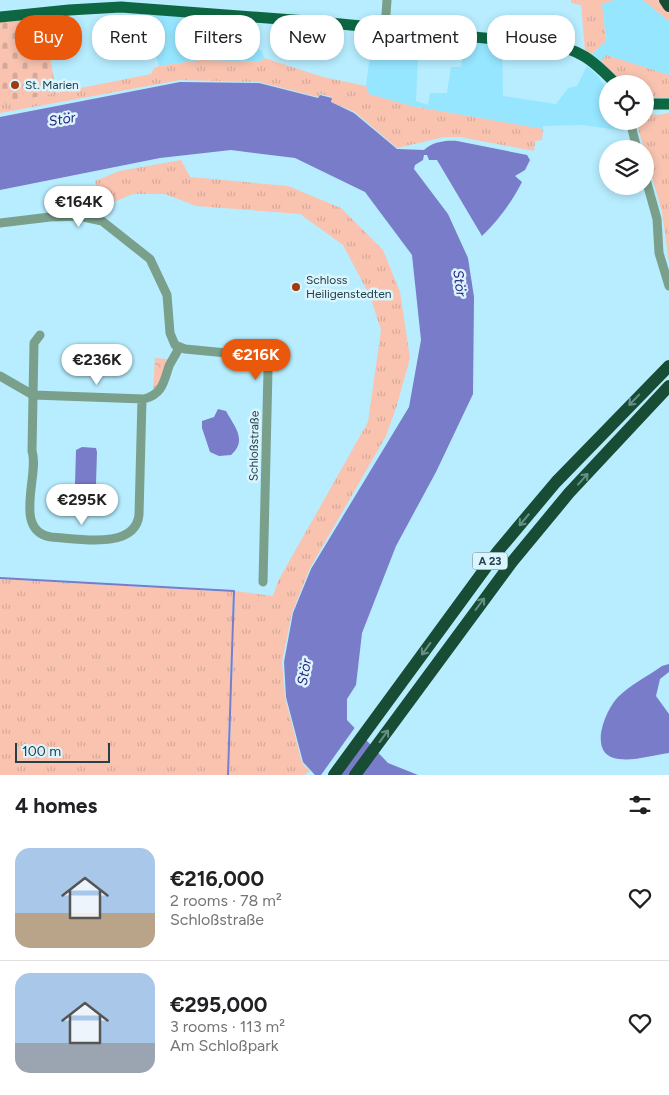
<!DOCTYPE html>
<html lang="en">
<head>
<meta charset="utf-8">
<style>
	:root { --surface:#fff; --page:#f6f6f6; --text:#202124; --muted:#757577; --line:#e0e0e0; --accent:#ea580c }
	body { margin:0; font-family:Figtree,sans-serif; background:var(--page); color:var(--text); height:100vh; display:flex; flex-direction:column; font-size:19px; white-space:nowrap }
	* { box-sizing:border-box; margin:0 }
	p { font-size:16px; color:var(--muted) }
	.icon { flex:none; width:28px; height:28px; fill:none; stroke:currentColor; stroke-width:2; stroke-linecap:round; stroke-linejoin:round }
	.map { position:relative; height:775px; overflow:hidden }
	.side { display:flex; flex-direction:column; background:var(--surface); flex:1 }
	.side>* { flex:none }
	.hud { position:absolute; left:15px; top:15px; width:640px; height:45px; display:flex; gap:10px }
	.controls { position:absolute; left:599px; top:75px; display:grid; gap:10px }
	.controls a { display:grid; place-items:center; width:55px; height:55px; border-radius:50%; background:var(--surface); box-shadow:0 2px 8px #0003; font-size:25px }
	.scale { position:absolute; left:15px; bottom:12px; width:95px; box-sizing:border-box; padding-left:5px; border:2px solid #244149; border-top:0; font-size:14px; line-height:18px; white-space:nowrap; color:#244149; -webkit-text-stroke:4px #dbf5fe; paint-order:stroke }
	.price { position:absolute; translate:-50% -42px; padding:0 11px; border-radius:18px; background:#fff; color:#222; font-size:16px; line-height:32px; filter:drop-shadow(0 1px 2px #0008) }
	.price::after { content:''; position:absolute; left:50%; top:30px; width:15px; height:11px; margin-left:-8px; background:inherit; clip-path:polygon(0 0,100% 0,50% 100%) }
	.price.active { background:var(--accent); color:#fff }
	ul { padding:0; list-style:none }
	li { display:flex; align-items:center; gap:15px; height:125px; padding:0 15px }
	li+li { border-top:1px solid var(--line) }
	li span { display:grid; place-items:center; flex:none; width:140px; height:100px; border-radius:15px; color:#555 }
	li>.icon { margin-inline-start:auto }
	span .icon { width:60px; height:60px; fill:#fffc; stroke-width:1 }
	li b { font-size:21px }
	h2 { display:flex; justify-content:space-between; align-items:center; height:60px; padding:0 15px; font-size:21px }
	.pill { padding:0 18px; border-radius:20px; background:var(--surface); box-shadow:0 2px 8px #0003; font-size:18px; line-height:45px }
	.pill.active { background:var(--accent); color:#fff }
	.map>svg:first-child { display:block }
</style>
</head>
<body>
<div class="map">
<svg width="669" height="775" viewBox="0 0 669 775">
	<defs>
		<pattern id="grass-tufts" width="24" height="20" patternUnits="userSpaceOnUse" patternTransform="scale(1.25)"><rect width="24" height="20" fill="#f9c3b0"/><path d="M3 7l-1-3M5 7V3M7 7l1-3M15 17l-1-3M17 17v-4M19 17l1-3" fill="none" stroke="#d5a999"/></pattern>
		<pattern id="cemetery-stones" width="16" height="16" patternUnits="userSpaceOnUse" patternTransform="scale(1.25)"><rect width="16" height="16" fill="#f9c3b0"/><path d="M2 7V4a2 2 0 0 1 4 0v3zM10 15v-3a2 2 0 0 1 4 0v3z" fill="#d5a999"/></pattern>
		<pattern id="park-crowns" width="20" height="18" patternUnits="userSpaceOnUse" patternTransform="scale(1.25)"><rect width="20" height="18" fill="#f9c3b0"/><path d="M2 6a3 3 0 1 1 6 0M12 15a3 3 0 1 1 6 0" fill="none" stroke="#d5a999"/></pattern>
	</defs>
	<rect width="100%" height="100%" fill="#b7edff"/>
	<path fill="#96e6ff" d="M614 0H643L669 21V75L607 56 601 61 592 54 606 41 602 4Z
		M151 12 204 14V33L225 41 245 52 246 44 262 51 264 58 261 62 201 60 159 66 149 34Z
		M373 33 419 37 416 101 428 105 430 93H447L451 67H461L464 40 502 43 503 96 556 104 568 88 577 86 587 66 598 76 607 90 608 121H621L624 131 583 125 543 126V129L411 106 368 94 366 86Z"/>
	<path fill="url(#grass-tufts)" d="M571 0H614L602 4 606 41 592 54 585 50 581 5 571 3Z
		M643 0H658L669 12V21Z
		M606 55 669 75V98H645V84H623L601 61Z
		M264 58 323 77 366 86 369 94 411 106 543 129 542 140 535 141 534 151 460 137H444L397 148 355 112 331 102 332 97 320 94 318 97 259 82 180 80 0 113V104L151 74 154 68 159 66 201 60 261 62Z
		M645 113 658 115 669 113V262L662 212 636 121H645Z
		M181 160 190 177 288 186 341 208 383 250 400 292 410 358 397 405 386 436 310 568 292 613 282 662 285 697 302 763 310 771 305 775H229L235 591 273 596 278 581 368 422 381 330 370 296 343 245 300 214 196 206 165 194H133L101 207 95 181 119 171Z
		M0 579 233 592 227 775H0Z"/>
	<path fill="url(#cemetery-stones)" d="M44 18 56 93 0 104V22Z"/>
	<path fill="url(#park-crowns)" d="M155 358 168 359 165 377 153 392Z"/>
	<path fill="#787cc9" d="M180 82 259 83 318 98 320 95 332 98 331 102 354 113 397 149 424 150C432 142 446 140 457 141L527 155 530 160 525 170 515 176 522 182C511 203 499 220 482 236L437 160H429L427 155H424L423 160 415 165 414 169 448 214 468 258 474 297 473 394 436 472 396 546 362 633 356 685 347 699V720L388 763 418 775H315L303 762 286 697 284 662 293 613 311 569 409 407 421 340 412 255 365 192 295 158 231 150 160 158 0 190V117Z
		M218 409 226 411C234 426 248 440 231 455L219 456 210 452 202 428V421L214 417Z
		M82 447 96 448 97 452 96 484 93 491 85 494 78 491 75 484 76 450Z
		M669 664V672L660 679 656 696 669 714V753C654 755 635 761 619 759 587 756 604 712 618 697 630 685 648 676 662 666Z"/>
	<path fill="#b7edff" d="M356 726 368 738 341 775H321Z"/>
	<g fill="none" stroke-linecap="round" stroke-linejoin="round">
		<path stroke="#787cc9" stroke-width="2" d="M0 578 234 591 228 775"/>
		<path stroke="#7aa08b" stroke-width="9" d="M385 29 387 0
			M630 121 637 149
			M645 176 657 219 659 253 669 286
			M0 223 50 217 79 216 102 221 150 259 167 295 170 333 175 345 185 349 259 356 265 359 268 370 263 582
			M40 335 34 343 32 451C40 474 12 531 51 537 75 538 135 551 139 515L142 399
			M0 376 33 395 144 399C163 394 164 381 169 366 172 360 176 354 179 348"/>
		<path stroke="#0e6743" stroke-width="11" d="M0 17 69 10 121 7 320 22 545 44C579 48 593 60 616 84
			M645 104H669"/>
		<path stroke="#184c34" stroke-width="12" d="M665 0 669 6
			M334 775 498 551 556 482 669 366
			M355 775 512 562 569 493 669 386"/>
	</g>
	<defs><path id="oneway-shaft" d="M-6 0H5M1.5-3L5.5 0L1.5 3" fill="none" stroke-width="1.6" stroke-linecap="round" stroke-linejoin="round" transform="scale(1.25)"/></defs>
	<g stroke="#669085">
		<use href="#oneway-shaft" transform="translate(634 400) rotate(134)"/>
		<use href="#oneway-shaft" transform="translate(583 479) rotate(-48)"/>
		<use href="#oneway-shaft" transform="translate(524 520) rotate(130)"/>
		<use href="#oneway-shaft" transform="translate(480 604) rotate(-53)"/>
		<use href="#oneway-shaft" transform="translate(426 649) rotate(126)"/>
		<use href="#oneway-shaft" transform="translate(384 736) rotate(-54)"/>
	</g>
	<g fill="#a03a0f" stroke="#dbf5fe" stroke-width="2">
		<circle cx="15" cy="85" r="5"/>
		<circle cx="296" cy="287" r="5"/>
	</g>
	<g text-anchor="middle" stroke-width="5" stroke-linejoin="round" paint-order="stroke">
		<rect fill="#dbf5fe" stroke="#5b777f" stroke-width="1" x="472.5" y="552.5" width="35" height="17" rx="4"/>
		<g font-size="11" font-weight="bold" fill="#244149">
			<text x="490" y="565">A 23</text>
		</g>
		<g font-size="12" fill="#244149" stroke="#dbf5fe" text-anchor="start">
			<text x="25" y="89">St. Marien</text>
			<text x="306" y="284">Schloss<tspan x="306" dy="14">Heiligenstedten</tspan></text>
		</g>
		<g font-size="12" fill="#244149" stroke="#dbf5fe">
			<text transform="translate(254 446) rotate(-89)" y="4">Schloßstraße</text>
		</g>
		<g font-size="14" font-style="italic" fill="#281c77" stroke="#dbf5fe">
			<text transform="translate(62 119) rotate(-9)" y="5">Stör</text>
			<text transform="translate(460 283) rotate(82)" y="5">Stör</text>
			<text transform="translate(304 672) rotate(-80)" y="5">Stör</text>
		</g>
	</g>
</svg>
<div class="controls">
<a><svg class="icon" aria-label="locate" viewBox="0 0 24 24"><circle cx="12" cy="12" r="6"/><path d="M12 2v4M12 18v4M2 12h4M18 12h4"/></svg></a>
<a><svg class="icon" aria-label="layers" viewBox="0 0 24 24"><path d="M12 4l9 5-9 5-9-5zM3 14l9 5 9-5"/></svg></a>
</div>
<div class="scale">100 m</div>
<b class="price" style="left:79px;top:228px">€164K</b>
<b class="price active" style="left:256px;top:381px">€216K</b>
<b class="price" style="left:97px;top:386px">€236K</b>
<b class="price" style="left:82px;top:526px">€295K</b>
<div class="hud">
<a class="pill active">Buy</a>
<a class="pill">Rent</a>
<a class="pill">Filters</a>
<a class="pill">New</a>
<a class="pill">Apartment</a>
<a class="pill">House</a>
</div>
</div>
<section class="side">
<h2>4 homes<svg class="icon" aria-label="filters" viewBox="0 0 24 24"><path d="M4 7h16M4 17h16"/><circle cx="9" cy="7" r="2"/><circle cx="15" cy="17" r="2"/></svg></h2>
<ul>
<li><span style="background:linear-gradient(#a9c7e8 65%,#b9a48a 0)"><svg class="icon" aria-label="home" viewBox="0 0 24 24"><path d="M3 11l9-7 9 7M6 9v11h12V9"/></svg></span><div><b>€216,000</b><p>2 rooms · 78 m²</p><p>Schloßstraße</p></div><svg class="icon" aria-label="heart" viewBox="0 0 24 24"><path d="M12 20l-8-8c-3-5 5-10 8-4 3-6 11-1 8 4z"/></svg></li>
<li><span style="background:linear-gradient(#a9c7e8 70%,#9aa5b1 0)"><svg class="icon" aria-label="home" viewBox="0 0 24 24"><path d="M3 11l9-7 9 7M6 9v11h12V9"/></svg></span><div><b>€295,000</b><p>3 rooms · 113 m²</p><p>Am Schloßpark</p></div><svg class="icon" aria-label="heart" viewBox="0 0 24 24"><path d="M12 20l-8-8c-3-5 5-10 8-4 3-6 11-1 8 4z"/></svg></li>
</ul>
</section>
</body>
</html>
